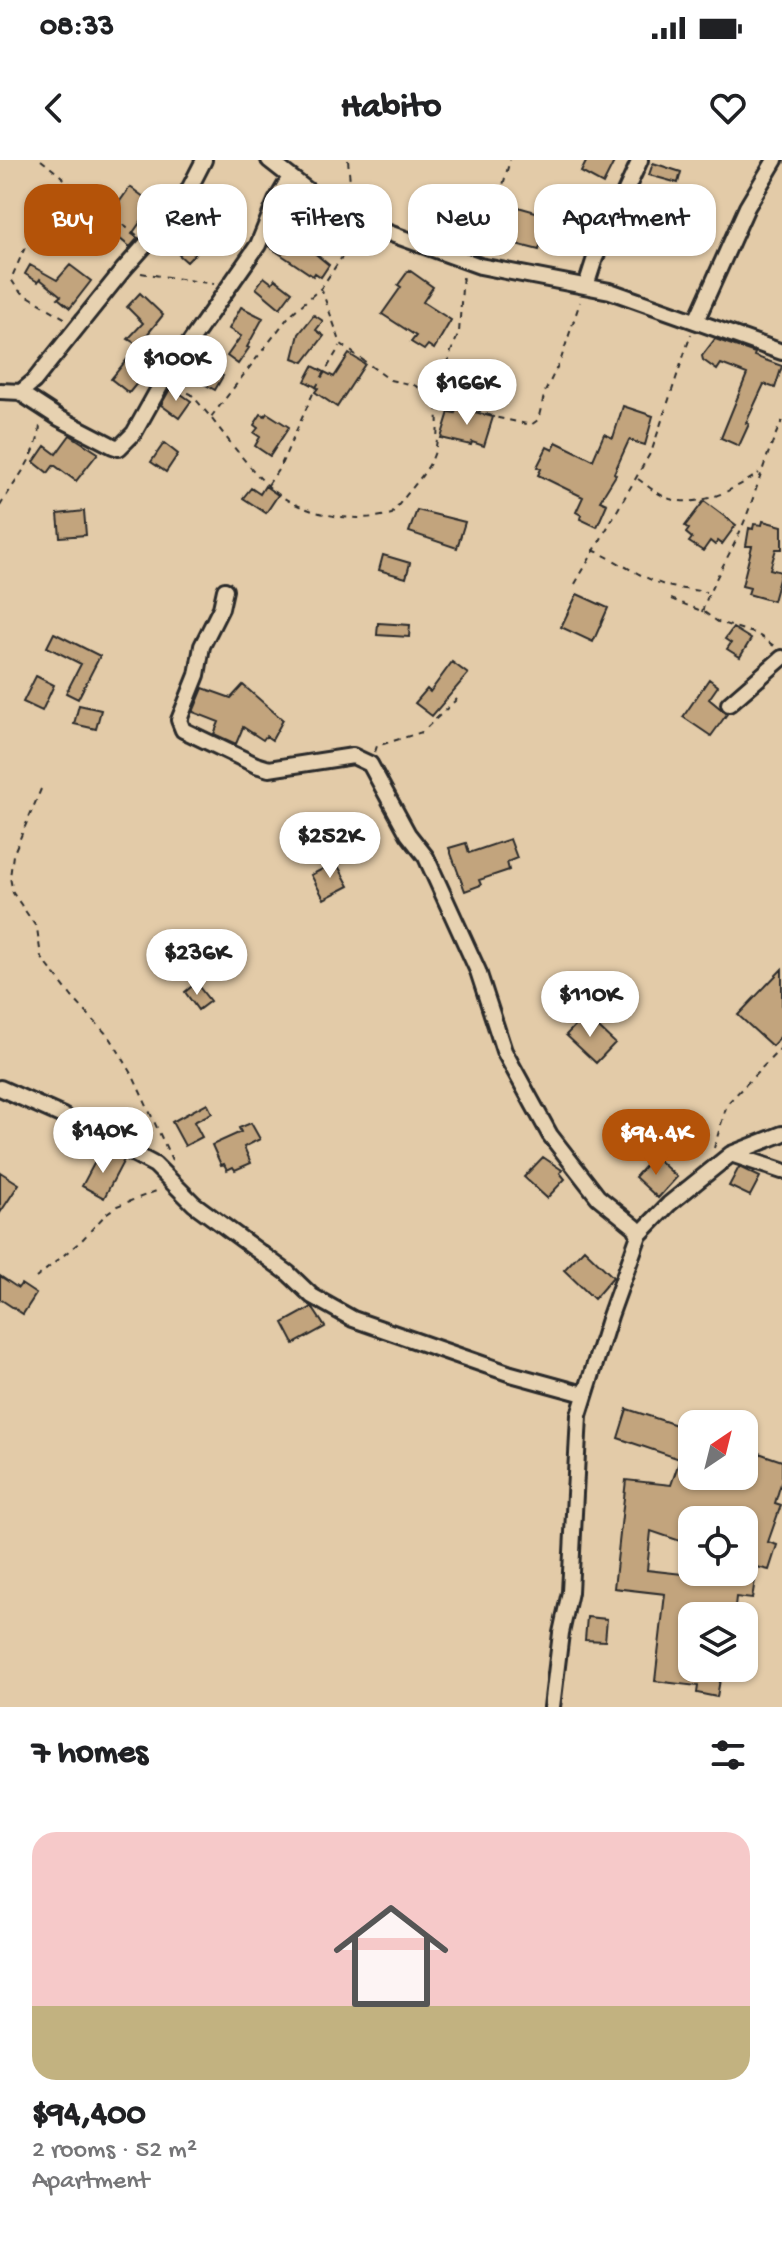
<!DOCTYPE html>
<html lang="en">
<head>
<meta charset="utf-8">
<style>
	:root { --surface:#fff; --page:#f2f2f2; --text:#202124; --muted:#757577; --accent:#b45309 }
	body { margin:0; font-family:"Gochi Hand",sans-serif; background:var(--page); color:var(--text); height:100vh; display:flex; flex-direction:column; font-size:30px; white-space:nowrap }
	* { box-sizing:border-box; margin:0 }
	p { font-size:26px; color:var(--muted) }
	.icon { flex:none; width:44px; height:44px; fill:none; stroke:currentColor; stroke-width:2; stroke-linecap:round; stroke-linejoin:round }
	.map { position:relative; height:1547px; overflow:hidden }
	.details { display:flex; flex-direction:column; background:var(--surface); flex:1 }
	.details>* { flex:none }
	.hud { position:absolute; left:24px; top:24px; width:734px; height:72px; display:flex; gap:16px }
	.needle { width:52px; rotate:35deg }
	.fabs { position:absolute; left:678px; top:1250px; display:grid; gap:16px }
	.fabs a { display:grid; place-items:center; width:80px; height:80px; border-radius:16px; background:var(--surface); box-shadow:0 2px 6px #0004; font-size:40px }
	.price { position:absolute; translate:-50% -68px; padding:0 18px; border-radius:28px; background:#fff; color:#222; font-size:26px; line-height:52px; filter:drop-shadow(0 2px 4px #0008) }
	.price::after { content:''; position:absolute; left:50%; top:48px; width:24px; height:18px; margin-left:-12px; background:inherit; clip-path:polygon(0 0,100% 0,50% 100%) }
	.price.current { background:var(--accent); color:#fff }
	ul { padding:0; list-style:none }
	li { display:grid; align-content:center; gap:16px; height:424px; padding:0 32px }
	li span { display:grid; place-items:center; height:248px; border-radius:24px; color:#555 }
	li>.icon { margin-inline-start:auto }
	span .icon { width:144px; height:144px; fill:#fffc; stroke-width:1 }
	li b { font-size:34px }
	h2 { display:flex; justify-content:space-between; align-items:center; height:96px; padding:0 32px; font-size:34px }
	.tag { padding:0 28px; border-radius:24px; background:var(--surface); box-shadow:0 2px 6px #0004; font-size:28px; line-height:72px }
	.tag.current { background:var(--accent); color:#fff }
	.status { display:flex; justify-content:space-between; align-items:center; height:56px; padding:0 40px; background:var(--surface); direction:ltr }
	.status svg { height:22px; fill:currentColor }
	header { display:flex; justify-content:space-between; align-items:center; height:104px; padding:0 32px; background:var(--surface); font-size:36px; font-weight:800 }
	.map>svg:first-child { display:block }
</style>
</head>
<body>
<div class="status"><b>08:33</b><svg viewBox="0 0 49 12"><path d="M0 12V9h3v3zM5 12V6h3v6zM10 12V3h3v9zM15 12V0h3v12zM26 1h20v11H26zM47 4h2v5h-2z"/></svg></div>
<header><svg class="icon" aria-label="back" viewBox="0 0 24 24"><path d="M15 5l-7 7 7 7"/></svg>Habito<svg class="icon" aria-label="heart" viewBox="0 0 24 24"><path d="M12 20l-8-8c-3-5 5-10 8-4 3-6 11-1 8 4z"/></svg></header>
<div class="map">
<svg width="782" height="1547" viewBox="0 0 782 1547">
	<rect width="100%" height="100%" fill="#e3cba8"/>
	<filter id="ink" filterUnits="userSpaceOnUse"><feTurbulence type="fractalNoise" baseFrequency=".0125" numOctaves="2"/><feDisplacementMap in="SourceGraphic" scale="16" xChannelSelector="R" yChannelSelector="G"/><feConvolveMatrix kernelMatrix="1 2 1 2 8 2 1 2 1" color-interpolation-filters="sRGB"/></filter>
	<g filter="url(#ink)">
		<path fill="#c2a47d" stroke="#2b2b2b" stroke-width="2" fill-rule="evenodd" d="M587 0H615L603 24 581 12Z
			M653 3 681 12 678 23 649 15Z
			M130 27 148 40 144 46 149 50 132 74 138 78 130 87 103 65Z
			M307 42 329 60 323 68 321 66 306 86 329 105 321 117 315 113 313 116 268 86 277 68 285 73Z
			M560 46 593 54 585 92 541 82 539 90 508 82 518 47 557 58Z
			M455 65 488 75 484 90 451 80Z
			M193 68 207 81 187 102 179 95 185 88 179 83Z
			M30 105 57 120 70 105 91 121 70 148 58 138 61 136 40 119 38 122 25 114Z
			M409 110 433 127 423 142 451 160 434 189 428 185 424 190 411 182 416 176 382 154 401 127 398 125Z
			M264 117 272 123 275 119 292 132 280 148 256 128Z
			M140 133 163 155 146 176 168 196 165 201 128 179 143 163 127 147Z
			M241 147 263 158 247 187 249 188 238 204 227 196 241 176 229 169Z
			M314 155 323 161 316 170 324 176 304 202 293 198 299 174Z
			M715 179 755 193 754 196 782 206 775 228 764 224 746 263 749 264 739 286 721 278 747 214 721 204 717 210 703 200 702 196Z
			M349 194 365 204 337 247 315 232 318 228 305 221 313 206 334 217Z
			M128 198 147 211 129 233 111 219Z
			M205 206 223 216 215 230 197 220Z
			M460 207 486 212 482 233 458 228 459 225 450 223 453 208Z
			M171 227 191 241 179 258 161 245Z
			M623 246 653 256 645 285 629 280 614 313 616 315 600 341 607 344 597 367 580 359 581 355 576 352 583 337 538 315 541 309 537 307 547 287 553 290 556 282 593 300 604 274 613 278Z
			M457 247 493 257 484 286 472 282 471 285 441 278 449 252 455 253Z
			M267 253 289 267 270 296 255 286 260 277 254 273 258 268 254 265 261 254 265 256Z
			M70 275 98 293 76 321 54 305 48 313 34 302 45 286 56 294Z
			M164 283 178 294 166 312 151 302Z
			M265 326 278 335 266 353 243 338 251 328 260 334Z
			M704 341 736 365 722 384 718 381 715 385 710 381 703 391 689 382 692 378 686 373 689 369 685 366Z
			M417 350 465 362 457 388 409 372Z
			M84 351 86 375 60 377 58 354Z
			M763 361 782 366V389H776L770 409 781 412 773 441 748 434 750 428 742 426 752 386H746L749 368 753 369 754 364 762 365Z
			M383 395 410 403 406 418 379 410Z
			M577 434 608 448 593 482 561 467Z
			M378 463 410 465 409 477 377 475Z
			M733 468 751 479 740 497 727 489 731 483 725 479Z
			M54 473 100 496 78 539 66 533 81 504 47 487Z
			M452 502 468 514 432 556 415 543 427 529 430 532Z
			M36 516 54 525 42 551 23 542Z
			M709 519 718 526 709 539 727 554 711 576 683 557Z
			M243 525 283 560 272 580 266 576 263 580 243 567 236 584 214 574 219 562 193 552 203 528 231 538Z
			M79 545 101 550 96 569 74 564Z
			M510 679 517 698 507 702 509 710 479 720 481 725 465 731 449 688 466 683 469 693Z
			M336 702 349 726 324 739 311 715Z
			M782 809V875L772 886 738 855Z
			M196 823 210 841 198 850 185 832Z
			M585 855 615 883 596 903 566 875Z
			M207 943 212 953 194 962 202 977 185 986 172 962Z
			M251 963 260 979 244 987 251 1003 235 1010 233 1007 227 1010 224 1004 221 1005 212 985 241 972 239 968Z
			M112 993 124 1000 104 1038 82 1026 97 998 106 1003Z
			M654 996 677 1017 658 1038 635 1017Z
			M543 997 562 1010 560 1013 565 1019 547 1038 524 1017Z
			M739 1007 760 1017 750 1036 729 1026Z
			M0 1012 19 1024 0 1053Z
			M584 1089 613 1117 594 1139 564 1110Z
			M0 1116 18 1128 21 1124 36 1134 23 1154 0 1139Z
			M312 1147 325 1167 294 1184 283 1163Z
			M627 1249 692 1270V1316H744V1288L782 1301V1320L775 1343 781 1345 768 1382 777 1385 769 1410 757 1407 752 1439 736 1437 734 1456H692L688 1508H722L717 1537 697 1533 698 1526 655 1521 665 1434 614 1428 626 1320 671 1325 680 1299 618 1278ZM692 1360H744V1412H710L709 1417 647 1410 651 1371 692 1385Z
			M587 1457 607 1459 605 1481 585 1480Z"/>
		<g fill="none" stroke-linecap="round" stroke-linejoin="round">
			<defs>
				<path id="minor" d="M269 0 339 55 480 106 610 131 782 192
					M586 126 595 98 640 0
					M696 161 747 47 775 0
					M0 231 21 232 34 221 123 110 172 55 183 41 204 0
					M19 232 59 258 113 286 119 288 134 273 163 221 258 85 276 41 290 17
					M225 430 221 448 202 486 197 515 179 560 183 570 256 605 269 609 353 596 370 604 408 674 426 697 478 811 504 891 550 975 598 1037 635 1067 639 1075 610 1156 579 1255 570 1432 561 1473 552 1547
					M729 544 782 498
					M0 928 63 956 155 1005 194 1044 288 1113 312 1136 353 1159 511 1214 584 1234
					M731 994 782 1011
					M639 1075 669 1044 731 994 782 974"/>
			</defs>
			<use href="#minor" stroke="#2b2b2b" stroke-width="20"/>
			<path stroke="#2b2b2b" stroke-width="2" stroke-dasharray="6 6" stroke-linecap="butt" d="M41 0 67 21 73 29 51 63 27 83 11 119 18 130 66 159
				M348 0 352 43
				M74 30 137 75
				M484 93 510 0
				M141 113 214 124
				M321 128 341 184 390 220 414 225 437 239
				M177 228 191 234C217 263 239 297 266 324 297 355 352 364 392 354 405 334 429 313 435 291 439 275 437 256 438 240L442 235 450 194 459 173 463 113
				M442 235 494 257 531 265 538 260 545 232 561 199 580 142
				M211 257 290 155 321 128 342 97 352 74
				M638 319C648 326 658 335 670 339 701 348 735 329 759 313
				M268 325 280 307 315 229 340 186
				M0 346C15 320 39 295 40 264
				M593 390C618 401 643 419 668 426 680 429 694 430 706 432
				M575 424 652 290 691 174
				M671 439 704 452 718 462 757 474 774 486
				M702 452C712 421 730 396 742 367 757 332 765 295 782 261
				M375 592 377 586 422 572 457 539
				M41 629 13 695 10 717 13 733 37 768 41 797 72 837 111 879 131 912 172 1000
				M714 988 727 944 781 888
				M36 1118 81 1081 107 1053 117 1046 159 1030"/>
			<use href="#minor" stroke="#e7d2b1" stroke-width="14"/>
		</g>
	</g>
</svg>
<div class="fabs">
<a><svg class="needle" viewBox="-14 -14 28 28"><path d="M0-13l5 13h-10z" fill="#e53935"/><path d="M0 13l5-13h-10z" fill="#757577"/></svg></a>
<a><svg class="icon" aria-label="locate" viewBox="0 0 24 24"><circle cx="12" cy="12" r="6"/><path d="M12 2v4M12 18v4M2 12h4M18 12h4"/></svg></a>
<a><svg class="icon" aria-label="layers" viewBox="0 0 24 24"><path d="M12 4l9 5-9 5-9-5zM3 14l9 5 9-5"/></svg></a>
</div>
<b class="price" style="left:176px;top:243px">$100K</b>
<b class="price" style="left:467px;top:267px">$166K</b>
<b class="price" style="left:330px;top:720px">$252K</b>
<b class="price" style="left:197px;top:837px">$236K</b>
<b class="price" style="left:590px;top:879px">$110K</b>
<b class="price" style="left:103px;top:1015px">$140K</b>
<b class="price current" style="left:656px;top:1017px">$94.4K</b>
<div class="hud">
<a class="tag current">Buy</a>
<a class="tag">Rent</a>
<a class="tag">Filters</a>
<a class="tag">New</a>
<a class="tag">Apartment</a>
</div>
</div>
<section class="details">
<h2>7 homes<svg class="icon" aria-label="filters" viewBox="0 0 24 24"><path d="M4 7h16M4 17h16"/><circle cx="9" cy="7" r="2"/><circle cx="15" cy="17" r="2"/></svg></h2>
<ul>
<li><span style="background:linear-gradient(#f6c9c9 70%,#c2b280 0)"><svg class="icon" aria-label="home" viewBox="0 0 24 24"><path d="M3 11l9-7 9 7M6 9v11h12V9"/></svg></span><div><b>$94,400</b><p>2 rooms · 52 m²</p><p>Apartment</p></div></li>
</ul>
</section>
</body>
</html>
